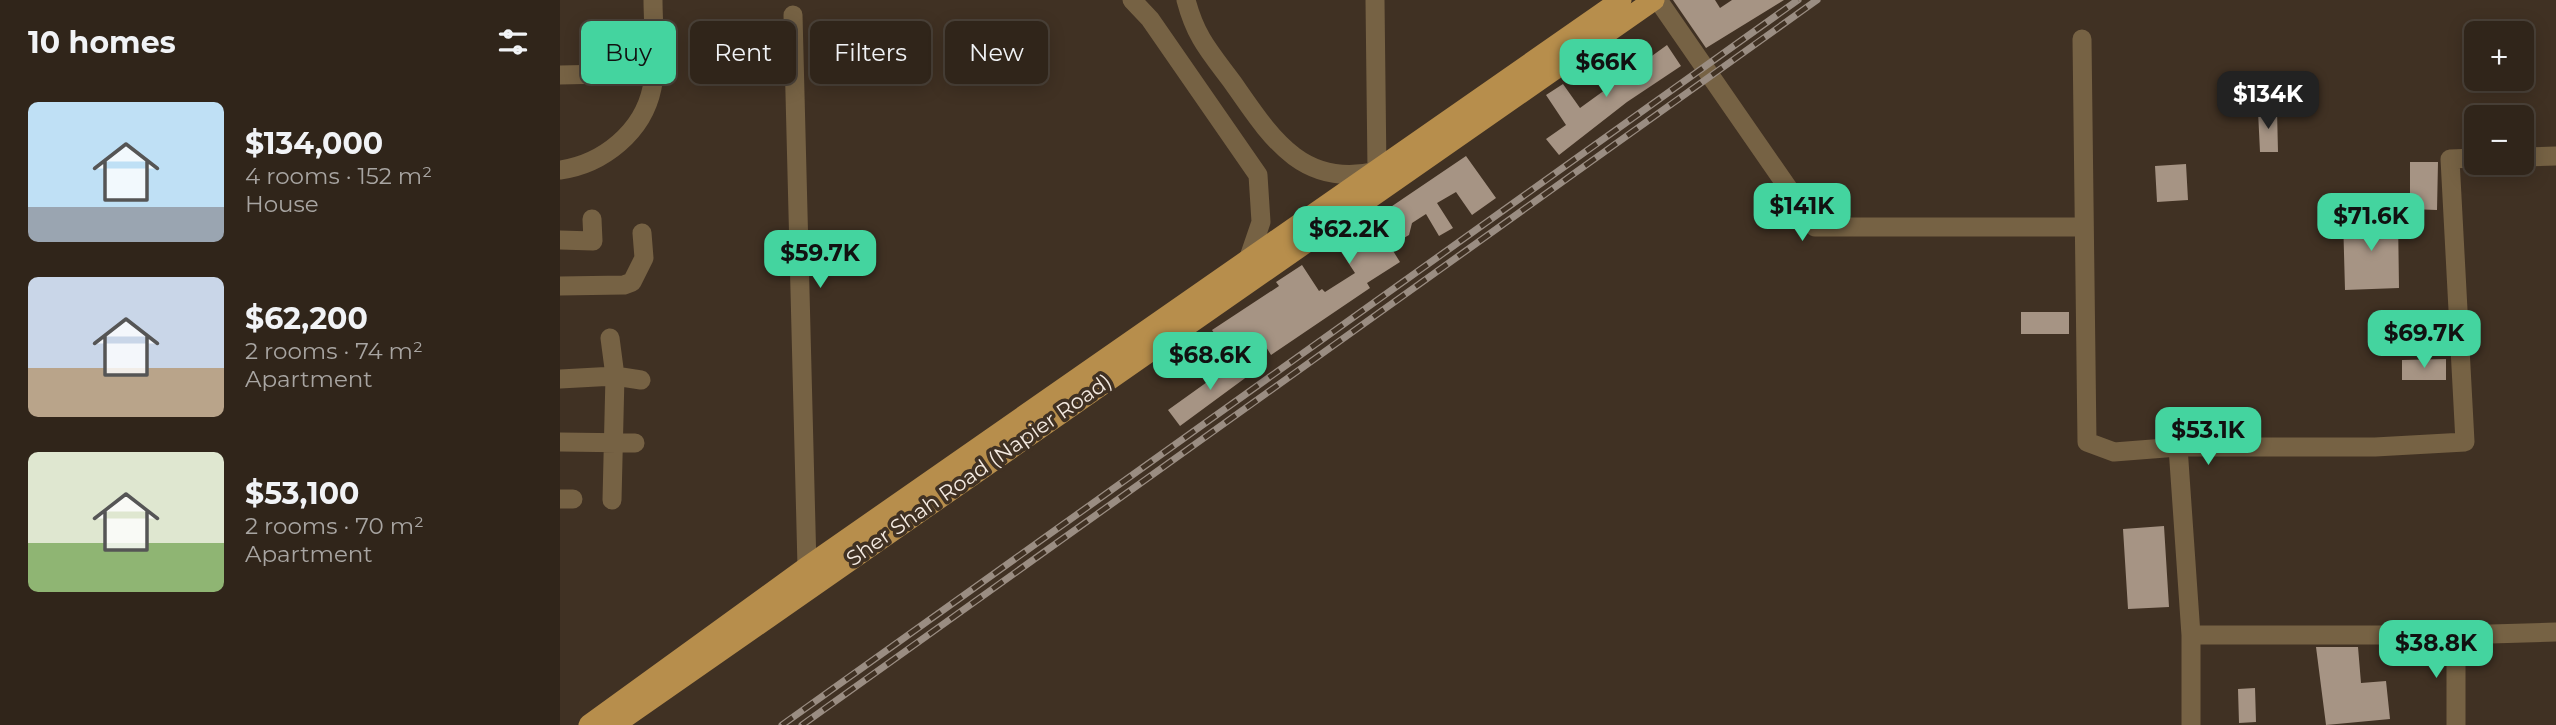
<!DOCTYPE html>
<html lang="en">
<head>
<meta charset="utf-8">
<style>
	:root { --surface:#30251a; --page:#382d23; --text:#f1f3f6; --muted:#a8a5a2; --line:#4b4239; --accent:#44d49f }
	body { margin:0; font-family:Montserrat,sans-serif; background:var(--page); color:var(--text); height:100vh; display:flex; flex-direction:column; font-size:26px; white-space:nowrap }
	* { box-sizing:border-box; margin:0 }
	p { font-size:23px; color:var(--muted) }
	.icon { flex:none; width:38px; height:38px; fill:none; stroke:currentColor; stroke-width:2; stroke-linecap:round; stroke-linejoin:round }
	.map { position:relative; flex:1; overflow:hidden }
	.drawer { display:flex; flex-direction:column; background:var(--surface); width:560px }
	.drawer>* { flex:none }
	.guide { position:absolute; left:21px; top:21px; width:665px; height:63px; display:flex; gap:14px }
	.buttons { position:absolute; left:1904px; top:21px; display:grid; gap:14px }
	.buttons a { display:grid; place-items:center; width:70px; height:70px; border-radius:10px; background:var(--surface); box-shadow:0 4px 18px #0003,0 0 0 2px var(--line); font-size:35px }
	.price { position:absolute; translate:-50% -60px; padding:0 16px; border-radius:14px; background:var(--accent); color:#111; font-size:23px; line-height:46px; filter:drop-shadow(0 2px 4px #0008) }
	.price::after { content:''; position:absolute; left:50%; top:42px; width:21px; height:16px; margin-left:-10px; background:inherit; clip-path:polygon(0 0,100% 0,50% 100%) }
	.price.active { background:#222; color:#fff }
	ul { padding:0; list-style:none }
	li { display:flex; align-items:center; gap:21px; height:175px; padding:0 28px }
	li span { display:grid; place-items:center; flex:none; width:196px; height:140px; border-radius:10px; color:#555 }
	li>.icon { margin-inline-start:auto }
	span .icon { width:84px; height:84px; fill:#fffc; stroke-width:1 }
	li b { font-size:30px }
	h2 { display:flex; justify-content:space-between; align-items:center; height:84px; padding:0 28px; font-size:30px }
	.chip { padding:0 24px; border-radius:10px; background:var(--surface); box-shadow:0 4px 18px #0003,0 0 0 2px var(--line); font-size:24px; line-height:63px }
	.chip.active { background:var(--accent); color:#111 }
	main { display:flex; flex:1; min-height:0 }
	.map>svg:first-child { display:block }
</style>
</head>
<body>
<main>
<section class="drawer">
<h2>10 homes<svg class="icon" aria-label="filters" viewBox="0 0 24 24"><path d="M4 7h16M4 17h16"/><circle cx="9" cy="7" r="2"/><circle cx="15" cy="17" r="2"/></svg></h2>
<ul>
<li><span style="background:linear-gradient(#bfe0f5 75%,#9aa5b1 0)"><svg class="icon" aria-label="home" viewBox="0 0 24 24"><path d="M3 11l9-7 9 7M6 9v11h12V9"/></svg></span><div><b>$134,000</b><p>4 rooms · 152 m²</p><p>House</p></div></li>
<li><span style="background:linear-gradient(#c9d6e8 65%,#b9a48a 0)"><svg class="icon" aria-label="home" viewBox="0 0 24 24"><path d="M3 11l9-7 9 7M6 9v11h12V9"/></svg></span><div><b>$62,200</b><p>2 rooms · 74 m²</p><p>Apartment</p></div></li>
<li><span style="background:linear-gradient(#dfe7d0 65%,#8fb573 0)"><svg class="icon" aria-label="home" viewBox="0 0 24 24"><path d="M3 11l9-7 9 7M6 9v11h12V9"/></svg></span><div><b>$53,100</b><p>2 rooms · 70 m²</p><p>Apartment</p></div></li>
</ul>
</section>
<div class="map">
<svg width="1996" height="725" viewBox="0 0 1996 725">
	<rect width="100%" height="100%" fill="#403123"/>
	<path fill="#a69484" d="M1113 0H1155L1160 8 1172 0H1224L1146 48Z
		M1107 45 1121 66 1067 102 999 155 986 139 1006 125 986 95 1003 84 1020 108Z
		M1717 110 1718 152H1700L1698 111Z
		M906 156 936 198 912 215 896 192 877 203 893 228 879 236 866 214 852 223 849 235 830 246 840 262 807 283 810 288 711 355 703 342 674 362 652 330 719 286 716 282 742 265 759 291 762 289 765 292 795 273 776 244Z
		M1850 162H1878L1877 210 1850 209Z
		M1626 164 1628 200 1597 202 1595 166Z
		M1838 216 1839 288 1785 290 1783 217Z
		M1461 312H1509V334H1461Z
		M682 357 692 373 620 426 608 410Z
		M1886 359V380H1842V360Z
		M1604 526 1609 607 1568 609 1563 529Z
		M1756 647H1798L1801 683 1826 681 1830 719 1766 725Z
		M1695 688 1696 722 1679 723 1678 689Z"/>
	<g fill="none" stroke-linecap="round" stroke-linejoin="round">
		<path stroke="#766244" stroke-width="19" d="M572 0 590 19 698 175 701 222 688 260
			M626 0C636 38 650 52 673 83 710 136 742 189 817 171L815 0
			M1098 0 1255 227H1522
			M233 15 247 567
			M1522 39 1527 442 1554 452 1618 447H1815L1905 442 1890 159 1916 158
			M0 75 92 73
			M1962 157 1996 156
			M0 170C43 164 83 132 92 88 97 66 93 24 93 0
			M0 240 33 241 32 219
			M0 286 64 285 72 282 84 258 82 233
			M50 338 55 376 52 500
			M0 379 55 376 81 380
			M0 442 75 443
			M1618 447 1631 635V725
			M0 499H13
			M1631 635H1896L1996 632
			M1896 635V725"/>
		<path stroke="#b78e4c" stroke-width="21" d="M29 725 247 567 1061 0
			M54 725 1094 0"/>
		<defs>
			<path id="rail" d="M222 725 1238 0
				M242 725 1257 0"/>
		</defs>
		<use href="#rail" stroke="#9a8d82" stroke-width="7"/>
		<use href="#rail" stroke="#403123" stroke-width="4.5" stroke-dasharray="13" stroke-linecap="butt"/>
	</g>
	<g text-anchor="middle" stroke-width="7" stroke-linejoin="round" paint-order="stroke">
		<g font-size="21" fill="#f4eae1" stroke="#403123">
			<text transform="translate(419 470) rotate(-35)" y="7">Sher Shah Road (Napier Road)</text>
		</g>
	</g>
</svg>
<div class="buttons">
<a>+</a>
<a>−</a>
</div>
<b class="price" style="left:1046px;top:99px">$66K</b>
<b class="price active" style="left:1708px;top:131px">$134K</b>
<b class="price" style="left:1242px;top:243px">$141K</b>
<b class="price" style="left:1811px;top:253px">$71.6K</b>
<b class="price" style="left:789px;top:266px">$62.2K</b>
<b class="price" style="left:260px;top:290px">$59.7K</b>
<b class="price" style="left:1864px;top:370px">$69.7K</b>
<b class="price" style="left:650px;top:392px">$68.6K</b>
<b class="price" style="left:1648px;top:467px">$53.1K</b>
<b class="price" style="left:1876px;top:680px">$38.8K</b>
<div class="guide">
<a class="chip active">Buy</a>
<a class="chip">Rent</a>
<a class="chip">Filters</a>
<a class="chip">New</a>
</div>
</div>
</main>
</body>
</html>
